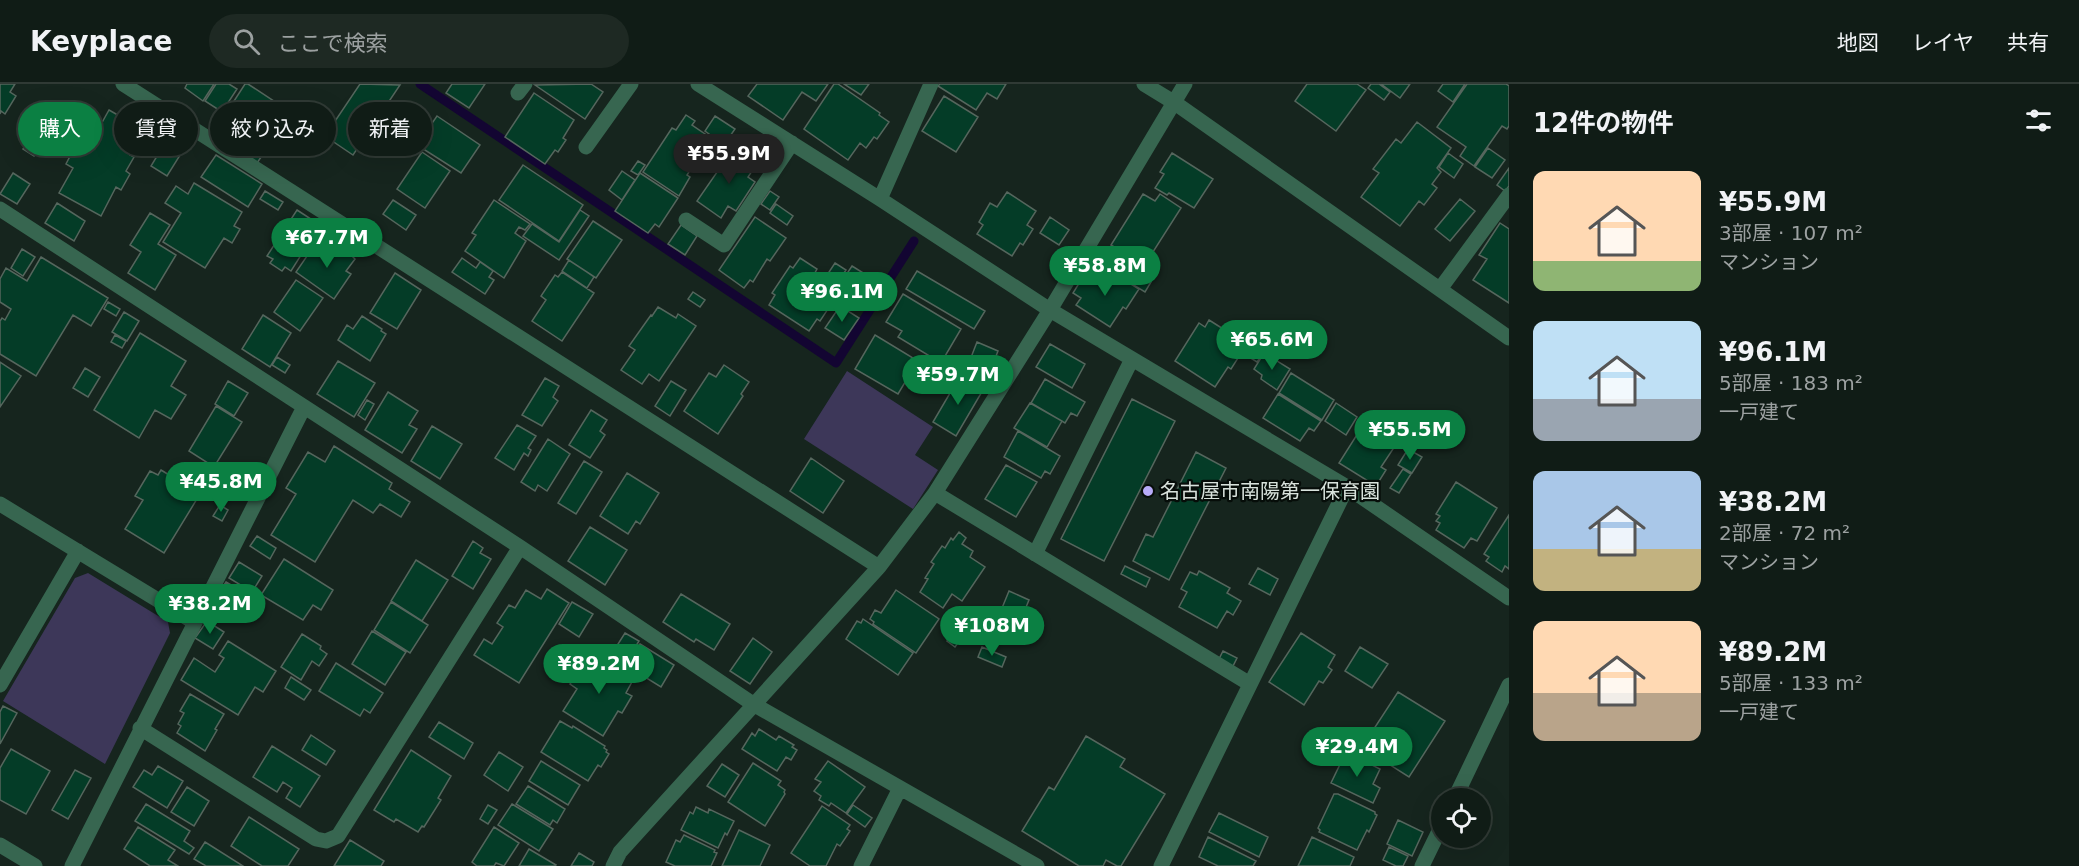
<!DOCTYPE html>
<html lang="ja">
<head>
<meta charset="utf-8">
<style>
	:root { --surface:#101c16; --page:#1e2923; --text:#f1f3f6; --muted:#9ca1a1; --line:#303a35; --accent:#0b8043 }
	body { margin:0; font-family:"DejaVu Sans","Noto Sans JP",sans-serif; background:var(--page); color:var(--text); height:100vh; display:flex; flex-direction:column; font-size:22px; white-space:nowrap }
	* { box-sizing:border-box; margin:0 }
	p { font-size:20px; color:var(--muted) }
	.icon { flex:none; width:33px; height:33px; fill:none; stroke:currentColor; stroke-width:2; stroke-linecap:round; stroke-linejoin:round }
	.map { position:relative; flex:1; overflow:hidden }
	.details { display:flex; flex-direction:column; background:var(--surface); width:570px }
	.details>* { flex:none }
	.hud { position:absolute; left:18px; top:18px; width:570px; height:54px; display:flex; gap:12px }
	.controls { position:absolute; left:1431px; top:704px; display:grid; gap:12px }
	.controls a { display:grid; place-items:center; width:60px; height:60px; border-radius:50%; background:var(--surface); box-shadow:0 6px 24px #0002,0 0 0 2px var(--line); font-size:30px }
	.price { position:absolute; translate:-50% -51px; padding:0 14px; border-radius:21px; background:var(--accent); color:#fff; font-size:20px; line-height:39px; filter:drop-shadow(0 2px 3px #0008) }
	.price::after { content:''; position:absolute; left:50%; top:36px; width:18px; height:14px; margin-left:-9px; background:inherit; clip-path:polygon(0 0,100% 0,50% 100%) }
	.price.on { background:#222; color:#fff }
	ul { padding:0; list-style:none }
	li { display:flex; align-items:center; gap:18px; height:150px; padding:0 24px }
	li span { display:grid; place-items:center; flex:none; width:168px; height:120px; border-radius:12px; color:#555 }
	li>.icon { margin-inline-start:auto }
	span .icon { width:72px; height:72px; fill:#fffc; stroke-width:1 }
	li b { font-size:26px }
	h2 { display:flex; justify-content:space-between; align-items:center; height:72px; padding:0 24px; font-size:26px }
	.pill { padding:0 21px; border-radius:27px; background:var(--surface); box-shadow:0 6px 24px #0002,0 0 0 2px var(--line); font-size:21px; line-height:54px }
	.pill.on { background:var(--accent); color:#fff }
	header { display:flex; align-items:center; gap:36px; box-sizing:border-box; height:84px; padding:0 30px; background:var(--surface); border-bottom:2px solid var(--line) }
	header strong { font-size:28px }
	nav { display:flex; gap:33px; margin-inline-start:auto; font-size:21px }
	.search { width:420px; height:54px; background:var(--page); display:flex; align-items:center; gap:15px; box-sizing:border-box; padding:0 21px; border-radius:33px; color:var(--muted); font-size:22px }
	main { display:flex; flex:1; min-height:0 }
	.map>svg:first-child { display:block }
</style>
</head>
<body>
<header>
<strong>Keyplace</strong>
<div class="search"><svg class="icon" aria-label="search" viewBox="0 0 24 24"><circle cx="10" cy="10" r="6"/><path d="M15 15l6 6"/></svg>ここで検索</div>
<nav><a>地図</a><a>レイヤ</a><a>共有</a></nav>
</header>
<main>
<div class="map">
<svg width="1509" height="782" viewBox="0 0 1509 782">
	<rect width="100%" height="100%" fill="#16251e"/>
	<path fill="#3d3759" d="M847 287 933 343 915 371 938 386 913 425 804 355Z
		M88 489 168 538 170 549 105 680 3 617 75 494Z"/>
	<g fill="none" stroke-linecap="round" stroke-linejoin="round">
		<path stroke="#130532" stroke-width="9" d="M420 0 836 279 914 157"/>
	</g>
	<path fill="#043c27" stroke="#55665d" stroke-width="1.5" d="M0 0H15L10 8 16 12 5 30 1 27 0 30Z
		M187 0H214L203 17 185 4Z
		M216 0H229L237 5 222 28 205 17Z
		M245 0H248L292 29 289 34 291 35 274 61 235 34 243 23 234 17Z
		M360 0 400 1 353 71 325 52Z
		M452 0H485L469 24 446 9Z
		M591 0 603 8 585 35 535 1Z
		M757 0H828L816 17 802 8 783 36 748 12Z
		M834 0H838L880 29 879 31 889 38 877 55 874 53 866 64 860 59 848 76 804 45Z
		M844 0H869L861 11Z
		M940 0H1006L997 15 987 9 976 26 938 2Z
		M1307 0H1357L1366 6 1336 47 1295 17Z
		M1371 0H1379L1390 8 1384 16 1368 4Z
		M1381 0H1410L1400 14Z
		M1443 0H1465L1453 18 1438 7Z
		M1467 0H1506L1509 2V42L1507 45 1502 42 1474 82 1460 72 1466 63 1437 43Z
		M534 9 574 36 563 54 566 56 558 68 555 66 545 80 505 53Z
		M944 12 978 33 956 68 922 47Z
		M109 26 144 46 130 71 134 73 126 87 130 90 121 106 116 103 101 132 59 109 73 84 66 80 78 57 83 61 90 49 95 51Z
		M225 29 267 57 263 63 266 66 257 79 231 62 233 58 228 55 226 58 217 52 223 43 219 40Z
		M686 31 695 37 692 41 705 50 698 61 704 64 687 91 690 93 679 112 643 88 672 44 676 46Z
		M437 32 480 61 461 89 417 61Z
		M715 32 735 45 719 68 708 60 713 53 705 47Z
		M43 33 54 40 34 72 23 65Z
		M1417 38 1451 64 1437 84 1441 88 1432 100 1437 104 1424 121 1419 117 1400 142 1361 113 1379 89 1373 85 1396 55 1401 59Z
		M171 49 187 60 167 92 151 82Z
		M1488 64 1505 76 1492 94 1475 83Z
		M733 65 756 81 748 93 755 98 736 127 728 122 721 134 697 117Z
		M422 68 450 87 425 124 397 105Z
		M1172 69 1213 95 1194 124 1169 109 1167 111 1155 104 1164 90 1160 88Z
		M1448 69 1463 80 1454 94 1439 83Z
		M216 71 262 100 248 123 201 93Z
		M638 77 645 81 638 91 631 87Z
		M523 81 583 121 559 157 499 116Z
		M1509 84V102L1505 107 1497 101Z
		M622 87 635 96 622 116 609 106Z
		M13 89 30 100 17 120 0 110Z
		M640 89 678 114 659 143 655 140 648 149 615 127Z
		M194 99 242 128 234 142 240 145 232 159 224 154 205 184 163 158 181 129 165 119 176 102 188 110Z
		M265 107 283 118 278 126 260 115Z
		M770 107 779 113 770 126 761 120Z
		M1007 108 1036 127 1027 141 1033 145 1023 161 1020 159 1012 172 977 150 983 141 979 138 990 119 997 123Z
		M1143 110 1155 117 1160 110 1181 124 1144 182 1111 161Z
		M1460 115 1475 127 1450 157 1435 145Z
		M393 116 416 131 406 146 383 130Z
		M494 116 530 140 525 146 519 143 515 149 526 157 504 194 465 167 476 151 472 149Z
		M57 119 85 137 74 157 45 139Z
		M776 120 793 132 787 141 770 129Z
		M297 126 320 141 291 187 285 183 282 187 270 179 273 175 267 172Z
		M580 126 589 132 559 176 523 152 532 140 559 158Z
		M150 129 170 141 158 160 176 171 155 206 128 189 141 168 130 161Z
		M755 133 786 154 770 177 767 175 753 198 750 196 744 204 719 186Z
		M1050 133 1069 146 1059 161 1040 149Z
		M593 137 622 156 596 194 567 175Z
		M1500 139 1509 145V219L1473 196 1487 175 1479 171Z
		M681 141 697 152 685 171 668 160Z
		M316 159 331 170 339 159 353 169 352 172 355 175 346 187 351 190 334 215 296 188Z
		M22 165 35 173 23 192 11 184Z
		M41 173 108 214 91 242 73 231 36 292 0 270V237L2 234 5 236 11 225 0 218V195L6 184 27 197Z
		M462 174 476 184 480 178 493 187 489 193 494 196 485 210 452 188Z
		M800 174 817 185 811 196 830 208 824 217 830 222 820 237 817 235 809 247 769 221 775 211 772 209 790 182 793 184Z
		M569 176 594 193 587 204 562 187Z
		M835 179 846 186 840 195 829 188Z
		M852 182 868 192 857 207 842 197Z
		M917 187 985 227 974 245 906 205Z
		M1133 187 1151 198 1145 208 1127 197Z
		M562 188 594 209 562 257 532 237 546 216 541 212 555 191 558 193Z
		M1086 188 1097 194 1099 191 1108 197 1113 189 1139 205 1126 225 1123 223 1110 243 1076 221 1081 214 1073 209Z
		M395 189 421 206 397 245 370 229Z
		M296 196 323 214 300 247 274 228Z
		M693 208 705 216 700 223 688 215Z
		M903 210 961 245 941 279 898 253 902 247 886 238Z
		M108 218 120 225 116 232 104 225Z
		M840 222 859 234 844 256 825 244Z
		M658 223 676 234 678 230 696 242 659 297 649 290 642 300 621 286 635 266 629 262 651 231 652 232Z
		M124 228 139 237 127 257 112 248Z
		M263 231 291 249 270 283 242 265Z
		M362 232 382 245 381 247 386 250 370 277 338 256 347 241 353 245Z
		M1209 236 1247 260 1231 285 1228 283 1215 303 1175 277 1199 239 1205 243Z
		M140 249 186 277 171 302 186 311 171 335 155 326 139 354 94 326Z
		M115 251 126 257 122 264 111 258Z
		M875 251 913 274 903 292 907 295 898 310 855 285Z
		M977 258 998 267 991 285 970 276Z
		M1050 260 1085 280 1072 304 1036 283Z
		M1256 263 1264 268 1257 278 1249 273Z
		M1264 269 1290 285 1277 306 1261 295 1262 291 1254 285Z
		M277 273 290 281 285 289 272 281Z
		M338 277 375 299 354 333 317 310Z
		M0 278 21 292 0 323Z
		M724 281 749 298 741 310 743 312 718 350 684 327 709 289 716 293Z
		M85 284 100 293 88 313 73 304Z
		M1291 289 1334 316 1322 336 1279 309Z
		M960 292 983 306 956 352 933 338Z
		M545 294 559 302 553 313 558 317 542 342 522 331Z
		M1045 295 1085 318 1077 332 1071 329 1065 339 1031 319Z
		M228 297 248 309 234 332 215 320Z
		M671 297 686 306 670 332 655 322Z
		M388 308 418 327 409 341 417 345 402 369 365 346Z
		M1278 310 1321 337 1314 347 1309 344 1300 357 1263 334Z
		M1132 315 1175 337 1104 477 1061 455Z
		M367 316 374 320 365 336 358 331Z
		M1030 319 1062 337 1047 363 1014 344Z
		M1336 319 1357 333 1346 351 1325 337Z
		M216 322 242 338 214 383 189 367Z
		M591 326 607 336 600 347 605 351 590 374 569 361Z
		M1365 338 1397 359 1381 383 1386 386 1376 402 1339 379Z
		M517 341 536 352 528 364 531 366 528 372 524 369 514 386 495 374Z
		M432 342 462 360 440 395 411 377Z
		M1018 347 1060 372 1050 390 1045 387 1041 394 1004 373Z
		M548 355 570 370 547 407 538 401 535 407 521 398Z
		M334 362 392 399 389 405 410 418 401 433 380 420 373 429 353 416 315 478 271 451 296 410 286 404 308 368 325 378Z
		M1408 365 1422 373 1412 389 1398 381Z
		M1196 368 1226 384 1169 496 1133 477 1146 450 1153 453Z
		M811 374 844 397 823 429 790 407Z
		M584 377 602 388 576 430 558 419Z
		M1006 381 1037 398 1016 433 985 415Z
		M1403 385 1411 390 1399 409 1390 404Z
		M161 386 200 410 164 469 125 445 143 416 135 412 150 387 158 391Z
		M627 389 659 409 640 440 636 437 628 450 600 432Z
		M1456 398 1497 424 1477 457 1471 454 1464 464 1436 446 1440 439 1436 437 1440 432 1436 430Z
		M220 421 228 426 222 437 213 432Z
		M1509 431V485L1505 482 1502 488 1486 477 1489 473 1484 470Z
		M590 443 627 466 605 501 568 477Z
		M959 448 966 454 962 460 973 467 970 473 985 483 962 517 952 510 943 524 920 508 928 495 925 494 934 480 931 478 942 462 945 464 951 454 953 456Z
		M257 452 276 464 270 475 250 462Z
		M473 457 483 464 480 469 491 475 473 505 452 492Z
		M284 475 333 506 321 526 313 521 303 536 261 511Z
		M416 476 448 496 422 537 391 517Z
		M239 478 262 492 252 508 229 494Z
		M1125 482 1150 494 1146 503 1121 490Z
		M1258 484 1278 495 1270 511 1249 500Z
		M1199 487 1230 504 1227 509 1241 517 1233 531 1227 527 1217 544 1179 523 1187 508 1181 505 1190 488 1197 491Z
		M226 498 250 512 238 531 214 516Z
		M547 505 569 519 519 599 474 571 484 555 492 560 503 543 497 539 509 521 515 524 526 506 541 515Z
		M896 506 939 535 916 569 873 540 874 538 870 535 875 526 881 529Z
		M1009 507 1029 516 1022 533 1002 524Z
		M681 510 730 540 714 566 696 555 694 558 663 538Z
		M391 518 428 541 410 569 374 546Z
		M572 518 593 530 579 553 559 540Z
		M863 535 913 569 898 591 846 555 857 537 861 539Z
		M207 537 224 548 213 565 195 554Z
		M994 539 1017 548 1012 559 990 549Z
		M372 547 406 568 385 601 352 580Z
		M625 549 639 557 625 580 611 571Z
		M952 549 961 555 955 563 947 557Z
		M1301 549 1335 571 1328 583 1332 586 1323 599 1319 597 1304 621 1269 598Z
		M302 550 321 562 320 565 327 570 319 582 312 577 301 596 281 583Z
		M753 554 772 568 750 600 730 587Z
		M228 557 276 587 263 608 255 603 238 631 181 596 194 574 215 588 224 574 219 571Z
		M640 560 674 581 661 603 627 582Z
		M982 563 1006 573 1002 583 978 573Z
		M1360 563 1388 580 1372 604 1345 587Z
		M1223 567 1237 574 1231 586 1217 579Z
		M589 571 609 583 611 580 634 594 626 609 632 612 622 629 618 627 603 652 563 627 577 605 570 600Z
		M336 579 383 609 370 629 364 625 360 632 319 607Z
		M291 593 311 606 304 616 285 604Z
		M1398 608 1445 637 1409 693 1362 663Z
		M190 610 224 630 215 645 217 646 205 667 177 649 181 642 178 640 184 629 180 627Z
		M3 622 17 629 0 660V628Z
		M560 637 572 644 573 642 605 662 604 664 607 666 606 668 609 670 601 683 598 681 588 697 541 668Z
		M439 638 473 659 464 675 429 653Z
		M759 645 776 656 779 652 794 661 792 663 797 666 791 676 786 673 777 687 742 665 752 649 755 652Z
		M311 651 335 667 326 681 302 666Z
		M1086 652 1125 675 1120 683 1165 710 1121 782H1117L1106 776 1103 782H1079L1022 747 1049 703 1054 706Z
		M272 662 320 692 300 723 286 714 292 704 283 698 277 708 253 693Z
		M11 665 50 687 26 730 0 716V684Z
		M411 666 451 692 438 714 441 716 424 743 422 742 418 748 396 735 394 738 374 726Z
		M499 668 523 683 508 707 484 691Z
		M1346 668 1380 685 1373 700 1380 704 1373 719 1331 699Z
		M541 677 580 701 568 721 529 697Z
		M828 677 865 703 846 729 831 719 829 722 819 716 821 712 814 707 821 698 815 695Z
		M753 679 781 697 778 701 785 706 784 708 785 710 765 742 728 718Z
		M722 680 739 691 725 713 707 702Z
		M158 682 183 697 167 724 133 703 144 686 152 691Z
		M75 686 91 694 68 735 52 726Z
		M528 702 565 725 557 739 553 736 550 741 516 720Z
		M187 703 209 717 194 742 171 728Z
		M1334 710H1338L1375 728V730L1377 731 1369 748 1367 746 1357 766 1319 748 1320 746 1318 744Z
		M146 720 190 747 184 757 194 764 189 770 135 737Z
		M512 720 553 745 539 767 498 741Z
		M488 721 497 726 488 740 480 735Z
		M853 721 872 734 865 743 847 730Z
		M822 722 850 741 847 745 850 747 840 762 837 760 826 782H810L791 769Z
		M696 723 708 729 709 725 734 737 727 751 725 749 718 764 681 746 690 728 693 730Z
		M1219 729 1268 753 1259 773 1209 748Z
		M249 733 299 765 288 782H262L231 762Z
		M1398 736 1423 748 1412 772 1387 760Z
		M138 743 175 766 168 776 178 782H150L124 765Z
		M494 743 519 759 504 782 496 779 494 782H477L472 778Z
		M739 746 770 761 760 782H722Z
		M684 751 715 766 714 768 717 769 711 782H675L666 778 676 756 680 758Z
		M1208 753 1256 777 1253 782H1218L1199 773Z
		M1312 753 1354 773 1350 782H1298Z
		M350 756 384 777 381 782H334Z
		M205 758 243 782H206L194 775Z
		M1389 763 1408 772 1403 782H1396L1383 776Z
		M529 765 556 781 555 782H519Z
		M579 769 594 778 592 782H571Z"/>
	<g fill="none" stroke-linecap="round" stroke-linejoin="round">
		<path stroke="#376650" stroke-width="15" d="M123 0 879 483
			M698 0 880 115 1050 226 1347 403 1509 514
			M1144 0 1175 19 1509 254
			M518 9 525 0
			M586 63 631 0
			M880 115 931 0
			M0 125 520 463 753 620 1037 782
			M686 136 724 161 792 59
			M1440 205 1509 111
			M935 409 1250 600
			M0 420 194 538
			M1035 470 1132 275
			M0 601 78 467
			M140 644 316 755 326 757 338 752 520 463
			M1455 714 1509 601
			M0 761 35 782
			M72 782 304 323
			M613 782 620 768 879 483 935 409 1050 226 1185 0
			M861 782 900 704
			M1161 782 1347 403
			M1422 782 1442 741"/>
	</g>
	<circle fill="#b7abf8" stroke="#060d09" stroke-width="2" cx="1148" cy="407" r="6"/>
	<g text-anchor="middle" stroke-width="4.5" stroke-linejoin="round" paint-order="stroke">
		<g font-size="20" fill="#d8e2dc" stroke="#060d09" text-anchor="start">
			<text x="1160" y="414">名古屋市南陽第一保育園</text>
		</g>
	</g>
</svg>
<div class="controls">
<a><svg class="icon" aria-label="locate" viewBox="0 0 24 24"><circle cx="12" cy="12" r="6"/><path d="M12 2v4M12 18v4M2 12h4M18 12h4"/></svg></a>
</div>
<b class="price on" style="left:729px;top:101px">¥55.9M</b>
<b class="price" style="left:327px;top:185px">¥67.7M</b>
<b class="price" style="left:1105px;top:213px">¥58.8M</b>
<b class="price" style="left:842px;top:239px">¥96.1M</b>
<b class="price" style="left:1272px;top:287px">¥65.6M</b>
<b class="price" style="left:958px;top:322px">¥59.7M</b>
<b class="price" style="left:1410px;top:377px">¥55.5M</b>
<b class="price" style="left:221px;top:429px">¥45.8M</b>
<b class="price" style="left:210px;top:551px">¥38.2M</b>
<b class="price" style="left:992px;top:573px">¥108M</b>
<b class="price" style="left:599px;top:611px">¥89.2M</b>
<b class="price" style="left:1357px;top:694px">¥29.4M</b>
<div class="hud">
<a class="pill on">購入</a>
<a class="pill">賃貸</a>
<a class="pill">絞り込み</a>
<a class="pill">新着</a>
</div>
</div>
<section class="details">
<h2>12件の物件<svg class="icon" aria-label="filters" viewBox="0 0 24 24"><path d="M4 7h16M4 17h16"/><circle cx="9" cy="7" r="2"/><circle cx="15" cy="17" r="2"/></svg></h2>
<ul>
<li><span style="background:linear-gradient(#ffd9b3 75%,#8fb573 0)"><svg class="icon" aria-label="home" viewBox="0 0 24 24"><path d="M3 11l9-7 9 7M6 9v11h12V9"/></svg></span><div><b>¥55.9M</b><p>3部屋 · 107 m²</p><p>マンション</p></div></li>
<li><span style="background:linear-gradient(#bfe0f5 65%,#9aa5b1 0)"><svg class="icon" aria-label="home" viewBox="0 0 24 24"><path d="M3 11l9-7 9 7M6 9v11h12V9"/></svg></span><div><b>¥96.1M</b><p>5部屋 · 183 m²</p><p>一戸建て</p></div></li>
<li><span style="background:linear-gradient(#a9c7e8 65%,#c2b280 0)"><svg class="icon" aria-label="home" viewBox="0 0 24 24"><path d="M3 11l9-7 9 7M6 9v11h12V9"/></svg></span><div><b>¥38.2M</b><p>2部屋 · 72 m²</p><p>マンション</p></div></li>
<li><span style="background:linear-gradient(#ffd9b3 60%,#b9a48a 0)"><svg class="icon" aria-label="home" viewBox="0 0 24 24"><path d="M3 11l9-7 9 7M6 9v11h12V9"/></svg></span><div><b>¥89.2M</b><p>5部屋 · 133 m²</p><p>一戸建て</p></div></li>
</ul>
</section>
</main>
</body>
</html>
